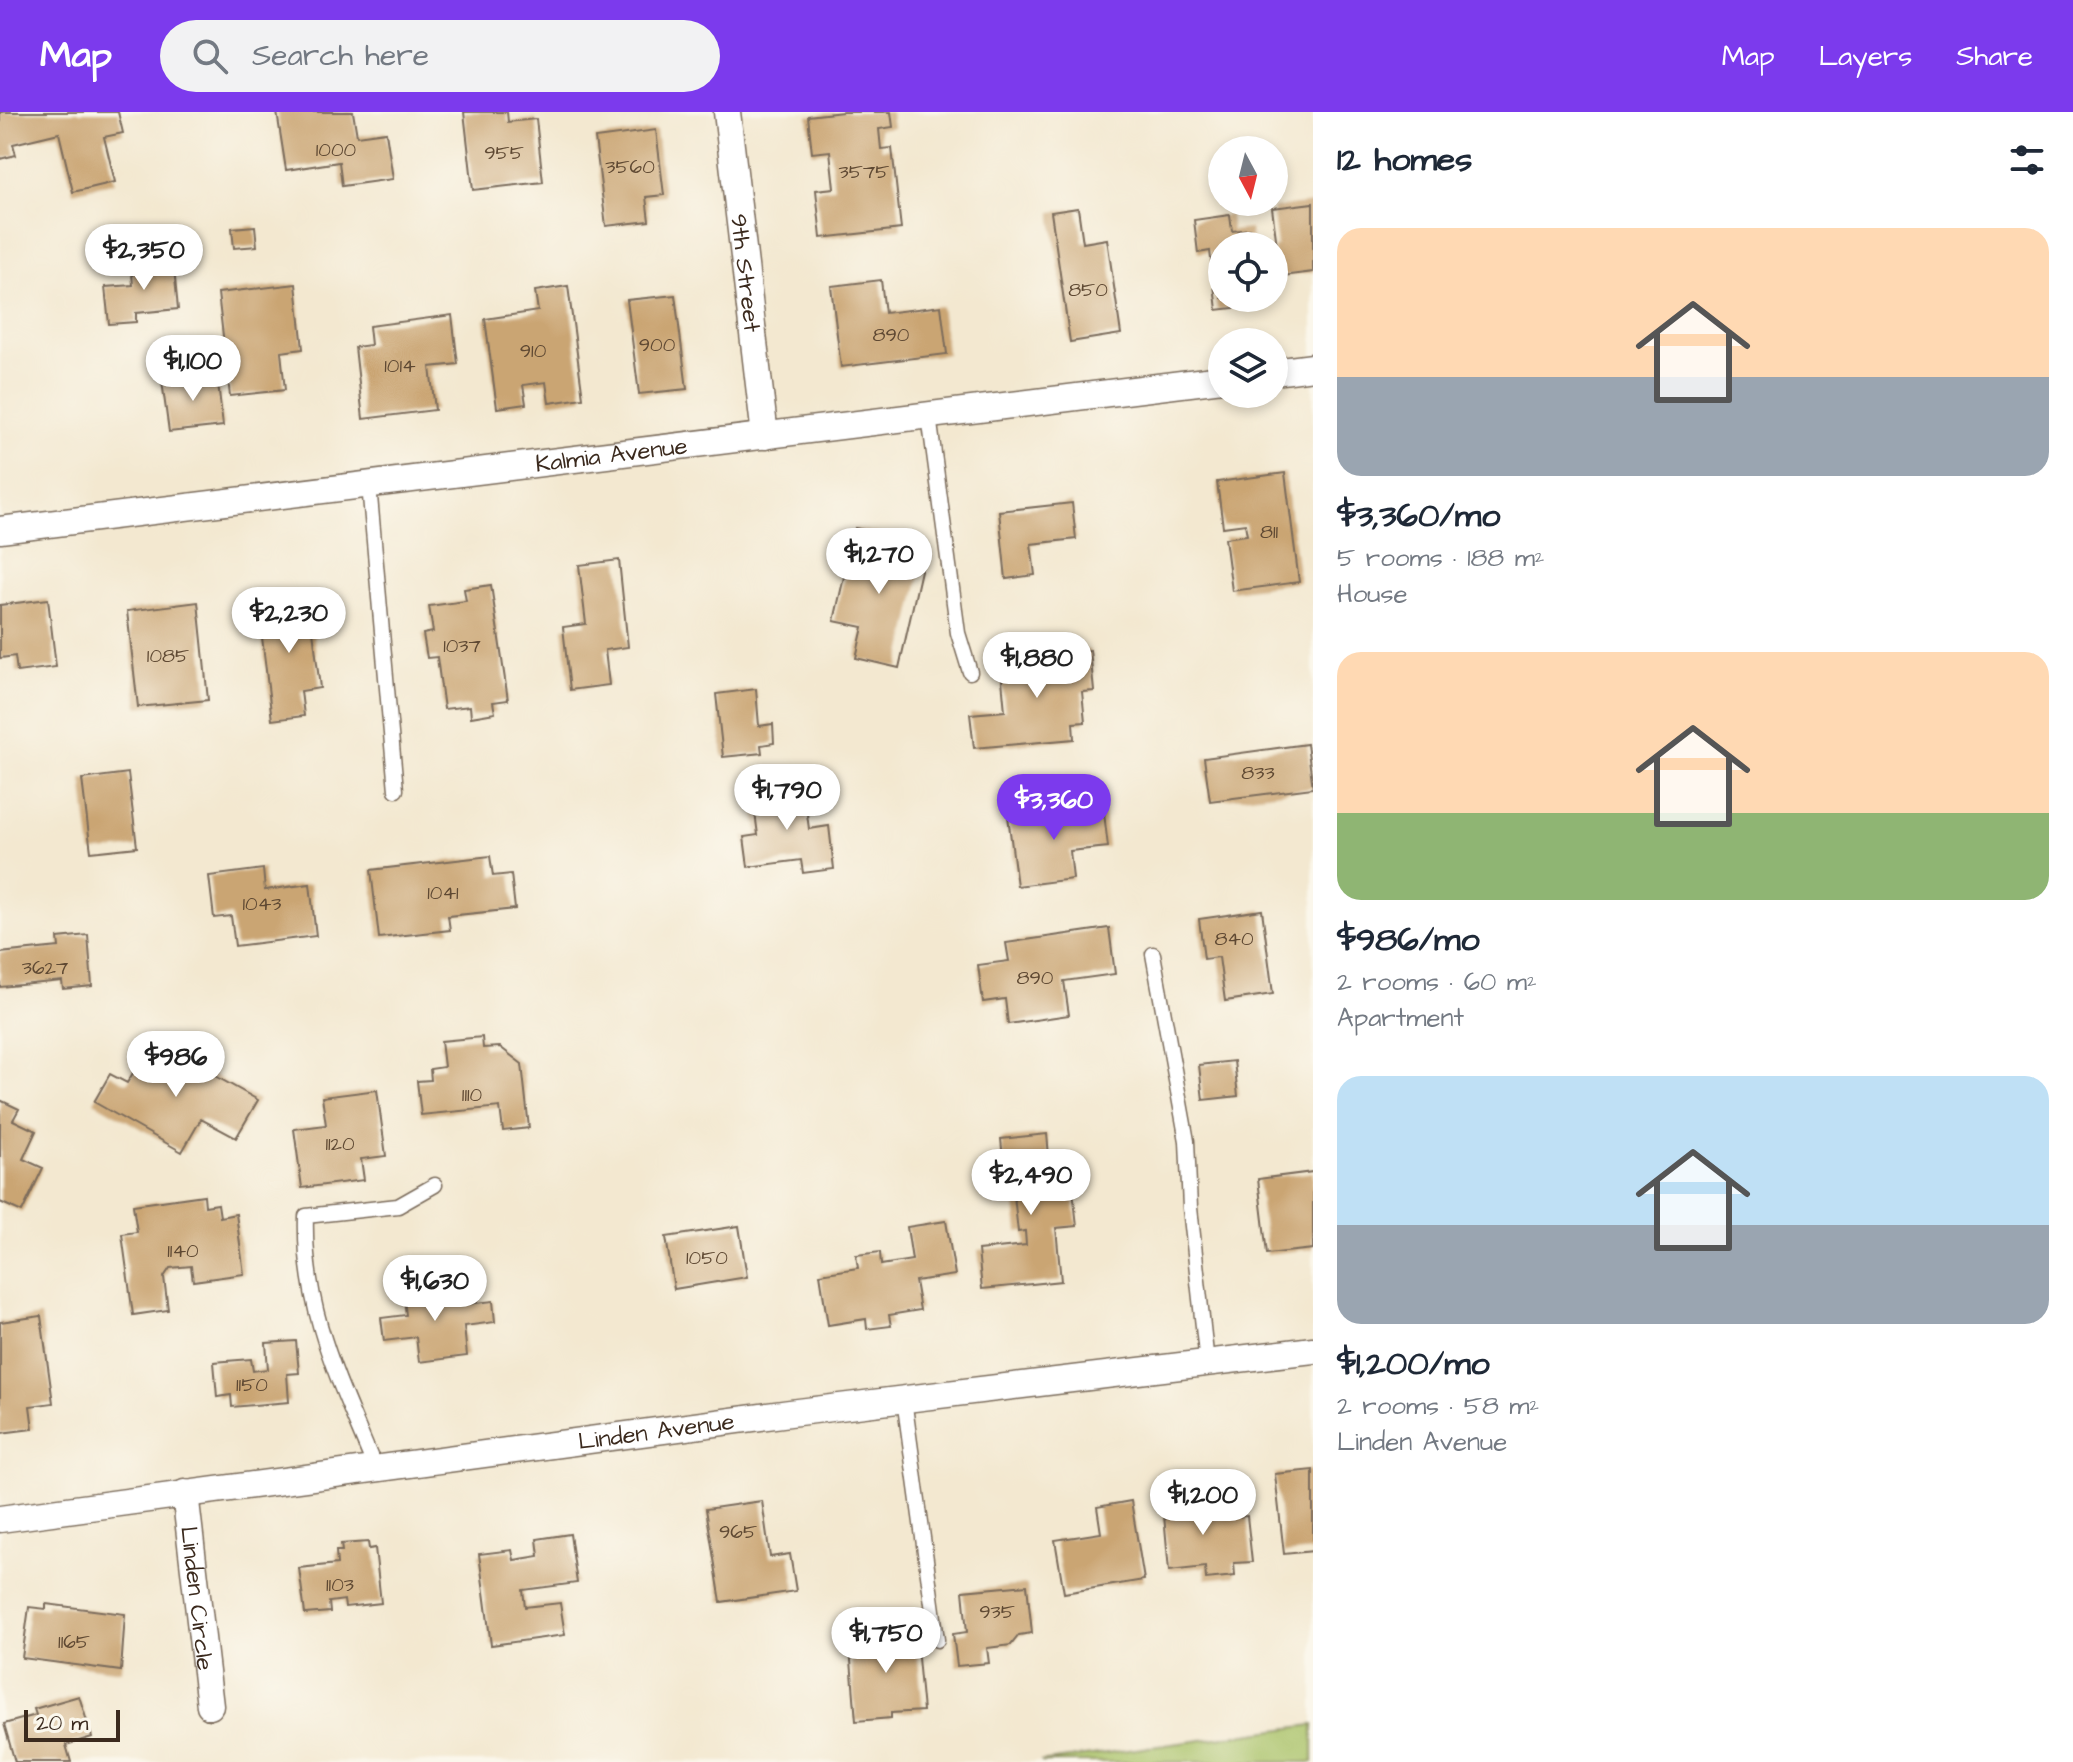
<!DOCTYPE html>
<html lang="en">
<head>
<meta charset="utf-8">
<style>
	:root { --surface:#fff; --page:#f2f2f3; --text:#1f2937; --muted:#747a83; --accent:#7c3aed }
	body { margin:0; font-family:"Architects Daughter",sans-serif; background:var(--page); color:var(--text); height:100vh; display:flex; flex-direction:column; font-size:30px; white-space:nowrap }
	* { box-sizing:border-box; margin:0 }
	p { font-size:26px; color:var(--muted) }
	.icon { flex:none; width:44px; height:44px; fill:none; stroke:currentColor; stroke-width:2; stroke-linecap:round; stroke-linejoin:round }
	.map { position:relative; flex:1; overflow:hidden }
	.panel { display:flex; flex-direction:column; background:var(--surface); width:760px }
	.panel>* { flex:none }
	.needle { width:52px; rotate:173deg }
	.buttons { position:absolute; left:1208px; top:24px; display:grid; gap:16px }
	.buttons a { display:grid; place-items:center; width:80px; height:80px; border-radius:50%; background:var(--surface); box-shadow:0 4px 12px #0003; font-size:40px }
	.scale { position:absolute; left:24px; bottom:20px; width:96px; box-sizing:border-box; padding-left:8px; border:4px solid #3b2a1e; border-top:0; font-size:22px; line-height:28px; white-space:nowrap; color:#3b2a1e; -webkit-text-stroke:6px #fbf7ec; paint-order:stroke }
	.price { position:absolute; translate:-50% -68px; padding:0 18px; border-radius:28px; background:#fff; color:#222; font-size:26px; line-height:52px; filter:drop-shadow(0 2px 4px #0008) }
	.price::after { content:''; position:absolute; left:50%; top:48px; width:24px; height:18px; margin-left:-12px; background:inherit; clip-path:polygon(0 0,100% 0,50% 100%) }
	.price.active { background:var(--accent); color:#fff }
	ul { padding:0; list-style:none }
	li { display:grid; align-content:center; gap:16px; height:424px; padding:0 24px }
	li span { display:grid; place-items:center; height:248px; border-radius:24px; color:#555 }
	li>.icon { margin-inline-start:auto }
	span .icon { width:144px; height:144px; fill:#fffc; stroke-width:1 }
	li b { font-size:34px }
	h2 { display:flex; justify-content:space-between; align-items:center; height:96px; padding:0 24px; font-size:34px }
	header { display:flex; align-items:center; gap:48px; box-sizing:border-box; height:112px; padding:0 40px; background:var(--accent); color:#fff }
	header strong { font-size:38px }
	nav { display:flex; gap:44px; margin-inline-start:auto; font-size:28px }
	.search { width:560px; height:72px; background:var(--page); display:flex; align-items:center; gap:20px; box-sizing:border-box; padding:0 28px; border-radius:44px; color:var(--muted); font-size:30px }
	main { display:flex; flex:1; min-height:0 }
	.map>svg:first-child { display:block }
</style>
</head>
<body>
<header>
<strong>Map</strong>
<div class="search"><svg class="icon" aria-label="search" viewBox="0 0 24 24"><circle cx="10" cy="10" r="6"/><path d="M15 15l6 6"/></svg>Search here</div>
<nav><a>Map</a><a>Layers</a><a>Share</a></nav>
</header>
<main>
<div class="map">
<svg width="1313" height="1650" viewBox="0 0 1313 1650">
	<rect width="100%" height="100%" fill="#fbf7ec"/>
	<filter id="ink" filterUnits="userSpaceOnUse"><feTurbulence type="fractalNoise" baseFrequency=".0125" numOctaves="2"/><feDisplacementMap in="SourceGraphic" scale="16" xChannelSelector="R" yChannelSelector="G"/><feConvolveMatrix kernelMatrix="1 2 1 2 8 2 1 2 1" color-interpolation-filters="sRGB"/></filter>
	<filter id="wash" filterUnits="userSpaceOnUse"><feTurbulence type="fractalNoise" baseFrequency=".006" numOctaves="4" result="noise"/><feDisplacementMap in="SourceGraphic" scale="32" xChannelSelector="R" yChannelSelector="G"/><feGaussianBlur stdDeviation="1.8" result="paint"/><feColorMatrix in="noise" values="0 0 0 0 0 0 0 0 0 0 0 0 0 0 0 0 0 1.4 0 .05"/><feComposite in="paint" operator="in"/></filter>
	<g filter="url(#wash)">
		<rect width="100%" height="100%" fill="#f3e8d0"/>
		<path fill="#a9c268" stroke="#727643" stroke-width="2" d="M1313 1613V1650H1040Z"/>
		<g id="blocks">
			<path fill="#caa573" d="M0 0H118L123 21 104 25 115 70 73 80 59 21 13 32 16 43 0 47Z
				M277 0H353L357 24 386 20 393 67 342 74 339 50 286 58Z
				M464 0H507L508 10 536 7 543 70 473 78Z
				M843 0H891L893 15 879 17 881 37 892 36 901 117 821 126 816 78 834 76 830 39 812 41 808 4Z
				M656 18 664 83 646 85 649 109 606 114 595 26Z
				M1313 91V160L1274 165V135L1277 134 1272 96Z
				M1078 96 1083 131 1107 127 1121 222 1070 230 1051 100Z
				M1230 103 1232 119 1250 117 1252 134H1222V186H1258L1259 193 1217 198 1210 139 1198 141 1194 108Z
				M255 114 257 134 234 136 232 116Z
				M173 146 178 197 136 201V210L109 212 105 175 133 173 131 150Z
				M881 168 885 201 941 194 947 242 841 255 831 174Z
				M296 172 303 237 281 240 285 278 230 284 218 181Z
				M568 174 583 286 549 291 546 270 523 273 526 292 497 296 485 207 538 199 535 179Z
				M675 183 687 277 639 282 627 188Z
				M452 203 458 252 430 255 435 298 363 307 355 235 371 233 369 214Z
				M217 262 223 314 169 320 162 269Z
				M1285 361 1299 470 1232 479 1225 426 1247 423 1245 412 1223 415 1217 370Z
				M1072 391 1076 427 1031 432 1035 463 1006 467 999 399Z
				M855 416 890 424 887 437 924 445 899 556 856 546 863 515 834 509Z
				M619 448 628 535 605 538 609 573 570 578 563 515 586 512 579 453Z
				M491 473 508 588 493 590 495 601 471 605 470 594 444 597 437 545 427 546 423 522 433 520 429 494 466 489 464 477Z
				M309 486 320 576 301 579 304 604 272 608 258 492Z
				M48 487 56 555 17 560 15 544 0 546V493Z
				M198 490 208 588 138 595 127 499Z
				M1090 538 1094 579 1082 580 1085 610 1073 611 1074 627 974 636 970 602 1005 599 1000 547Z
				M756 577 759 614 773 612 774 631 761 633 762 641 723 645 716 582Z
				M1307 632 1313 676 1210 689 1204 646Z
				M128 661 137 735 91 740 82 667Z
				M803 672 809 717 829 714 834 757 803 761 801 748 748 755 744 725 758 723 752 678Z
				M1103 692 1108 735 1070 739 1073 767 1017 774 1008 704Z
				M490 744 493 764 511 762 515 797 448 804 450 818 379 826 371 758Z
				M263 757 265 778 310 772 316 824 235 834 231 804 214 806 209 764Z
				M1262 798 1273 882 1225 889 1219 845 1204 847 1199 807Z
				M1109 816 1115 862 1064 869 1069 903 1008 912 1005 887 983 890 978 853 1009 849 1006 831Z
				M88 823 92 874 63 877 62 869 0 875V841L59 835 58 826Z
				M482 925 483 936 500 935 522 952 529 1016 503 1019 500 995 421 1003 417 969 431 968 430 957 444 955 441 929Z
				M184 934 208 947 203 957 258 988 236 1026 201 1007 182 1040 94 990 110 962 127 971 145 941 172 956Z
				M1234 949 1238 984 1203 988 1199 953Z
				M377 978 386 1044 361 1047 364 1068 302 1076 294 1017 326 1013 322 985Z
				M0 988 19 997 13 1008 36 1019 23 1047 43 1056 22 1100 0 1090Z
				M1047 1022 1049 1044 1060 1043 1063 1079 1073 1078 1077 1114 1056 1116 1061 1169 982 1177 978 1138 1026 1133 1025 1119 1018 1120 1011 1056 1004 1057 1001 1027Z
				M1313 1060V1137L1267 1142 1258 1067Z
				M204 1083 205 1094 218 1092 220 1105 236 1102 244 1162 193 1169 191 1154 170 1156 164 1165 168 1198 133 1203 122 1122 137 1120 133 1093Z
				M946 1109 955 1163 915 1169 920 1198 889 1203 891 1214 867 1217 866 1207 828 1213 820 1162 858 1156 856 1143 880 1140 881 1153 912 1148 907 1115Z
				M739 1114 747 1165 674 1177 666 1125Z
				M429 1168 433 1196 493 1189 495 1210 464 1214 467 1244 419 1250 416 1225 384 1229 381 1206 406 1203 402 1171Z
				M41 1204 53 1291 30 1294 33 1317 0 1321V1210Z
				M296 1229 299 1261 287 1262 289 1290 232 1295 231 1283 217 1285 214 1250 251 1247 253 1259 268 1257 266 1231Z
				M1313 1358V1439L1284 1442 1275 1362Z
				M1201 1378 1204 1403 1216 1402V1407L1247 1404 1252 1450 1234 1451 1235 1464 1206 1467 1205 1455 1169 1459 1162 1381Z
				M762 1389 770 1445 790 1442 796 1479 721 1490 706 1397Z
				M1131 1389 1144 1468 1064 1481 1055 1428 1101 1421 1097 1395Z
				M570 1422 577 1471 523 1478 525 1495 560 1491 565 1523 491 1533 479 1442 512 1438 514 1448 539 1444 537 1427Z
				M368 1430 369 1437 375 1436 381 1491 345 1495 344 1488 329 1490 330 1500 305 1502 299 1456 337 1452 336 1439H342L341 1432Z
				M1027 1473 1032 1521 1019 1523 1011 1533 987 1536 989 1551 957 1554 953 1522 967 1520 963 1479Z
				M46 1492 125 1502 121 1559 22 1546 29 1495 46 1497Z
				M915 1514 923 1599 891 1601V1606L856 1609 849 1524 869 1522V1536L882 1535V1528H889L888 1516Z
				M79 1584 92 1625 66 1633 71 1650H15L4 1612 36 1603 34 1597Z"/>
		</g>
	</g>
	<g filter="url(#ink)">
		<use href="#blocks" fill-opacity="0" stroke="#7b6c5c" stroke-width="2"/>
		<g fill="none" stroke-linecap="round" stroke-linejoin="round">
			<defs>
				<path id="lane" d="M929 304 958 521 970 560
					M369 373 396 678
					M1153 842 1187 1029 1190 1096 1207 1251
					M904 1287 937 1528
					M375 1356C340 1270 303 1200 306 1104L398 1094 435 1073"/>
				<g id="street">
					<path id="s1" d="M727 0 765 324"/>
					<path d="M1274 260 1313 255"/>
					<path id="s2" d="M0 418 1222 267"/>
					<path id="s3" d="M185 1381 210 1594"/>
					<path id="s4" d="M0 1407 790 1301 1313 1238"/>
				</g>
			</defs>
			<use href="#lane" stroke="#7b6c5c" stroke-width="17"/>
			<use href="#street" stroke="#7b6c5c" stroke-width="29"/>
			<use href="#lane" stroke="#fff" stroke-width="14"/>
			<use href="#street" stroke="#fff" stroke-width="26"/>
		</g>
	</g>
	<g text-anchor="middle" stroke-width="8" stroke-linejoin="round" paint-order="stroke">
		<g font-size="20" fill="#5f4933">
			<text x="336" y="44">1000</text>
			<text x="504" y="47">955</text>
			<text x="630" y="61">3560</text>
			<text x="864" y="66">3575</text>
			<text x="1088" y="184">850</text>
			<text x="891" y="229">890</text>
			<text x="657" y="239">900</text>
			<text x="533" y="245">910</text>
			<text x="400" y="260">1014</text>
			<text x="1269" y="426">811</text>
			<text x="462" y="540">1037</text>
			<text x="168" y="550">1085</text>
			<text x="1258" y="667">833</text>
			<text x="443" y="787">1041</text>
			<text x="262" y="798">1043</text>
			<text x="1234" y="833">840</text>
			<text x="45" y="862">3627</text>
			<text x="1035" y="872">890</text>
			<text x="472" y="989">1110</text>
			<text x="340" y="1038">1120</text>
			<text x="183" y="1145">1140</text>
			<text x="707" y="1152">1050</text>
			<text x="252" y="1279">1150</text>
			<text x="738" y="1426">965</text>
			<text x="340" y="1479">1103</text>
			<text x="997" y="1506">935</text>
			<text x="74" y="1536">1165</text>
		</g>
		<g font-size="24" fill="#3b2a1e" stroke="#fbf7ec">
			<text dy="8" stroke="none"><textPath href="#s1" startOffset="162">9th Street</textPath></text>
			<text dy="8" stroke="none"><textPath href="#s2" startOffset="616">Kalmia Avenue</textPath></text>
			<text dy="8" stroke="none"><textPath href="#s4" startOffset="662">Linden Avenue</textPath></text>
			<text dy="8" stroke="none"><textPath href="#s3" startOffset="106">Linden Circle</textPath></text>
		</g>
	</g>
</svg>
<div class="buttons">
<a><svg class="needle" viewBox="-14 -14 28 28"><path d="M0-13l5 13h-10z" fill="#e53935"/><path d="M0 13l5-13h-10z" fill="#747a83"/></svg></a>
<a><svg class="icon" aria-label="locate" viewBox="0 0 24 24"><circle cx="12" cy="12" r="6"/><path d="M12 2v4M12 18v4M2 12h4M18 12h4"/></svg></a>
<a><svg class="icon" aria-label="layers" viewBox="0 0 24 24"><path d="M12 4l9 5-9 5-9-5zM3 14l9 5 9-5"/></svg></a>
</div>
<div class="scale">20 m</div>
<b class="price" style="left:144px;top:180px">$2,350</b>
<b class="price" style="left:193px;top:291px">$1,100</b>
<b class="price" style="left:879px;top:484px">$1,270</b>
<b class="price" style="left:289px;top:543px">$2,230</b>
<b class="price" style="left:1037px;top:588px">$1,880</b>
<b class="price" style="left:787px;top:720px">$1,790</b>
<b class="price active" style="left:1054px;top:730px">$3,360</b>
<b class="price" style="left:176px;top:987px">$986</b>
<b class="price" style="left:1031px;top:1105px">$2,490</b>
<b class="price" style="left:435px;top:1211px">$1,630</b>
<b class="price" style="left:1203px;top:1425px">$1,200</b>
<b class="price" style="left:886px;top:1563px">$1,750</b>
</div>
<section class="panel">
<h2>12 homes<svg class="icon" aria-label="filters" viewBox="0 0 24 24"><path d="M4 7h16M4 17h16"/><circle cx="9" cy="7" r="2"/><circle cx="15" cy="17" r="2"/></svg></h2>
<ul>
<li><span style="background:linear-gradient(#ffd9b3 60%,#9aa5b1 0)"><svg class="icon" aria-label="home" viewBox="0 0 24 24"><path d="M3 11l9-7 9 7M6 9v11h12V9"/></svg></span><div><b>$3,360/mo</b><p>5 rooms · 188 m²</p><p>House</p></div></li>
<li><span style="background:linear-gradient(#ffd9b3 65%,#8fb573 0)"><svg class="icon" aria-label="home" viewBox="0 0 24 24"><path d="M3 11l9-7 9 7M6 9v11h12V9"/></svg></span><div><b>$986/mo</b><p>2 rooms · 60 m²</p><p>Apartment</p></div></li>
<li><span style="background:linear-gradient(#bfe0f5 60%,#9aa5b1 0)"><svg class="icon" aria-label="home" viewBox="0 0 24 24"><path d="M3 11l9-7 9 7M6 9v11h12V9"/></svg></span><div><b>$1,200/mo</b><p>2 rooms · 58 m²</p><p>Linden Avenue</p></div></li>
</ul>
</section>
</main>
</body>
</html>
